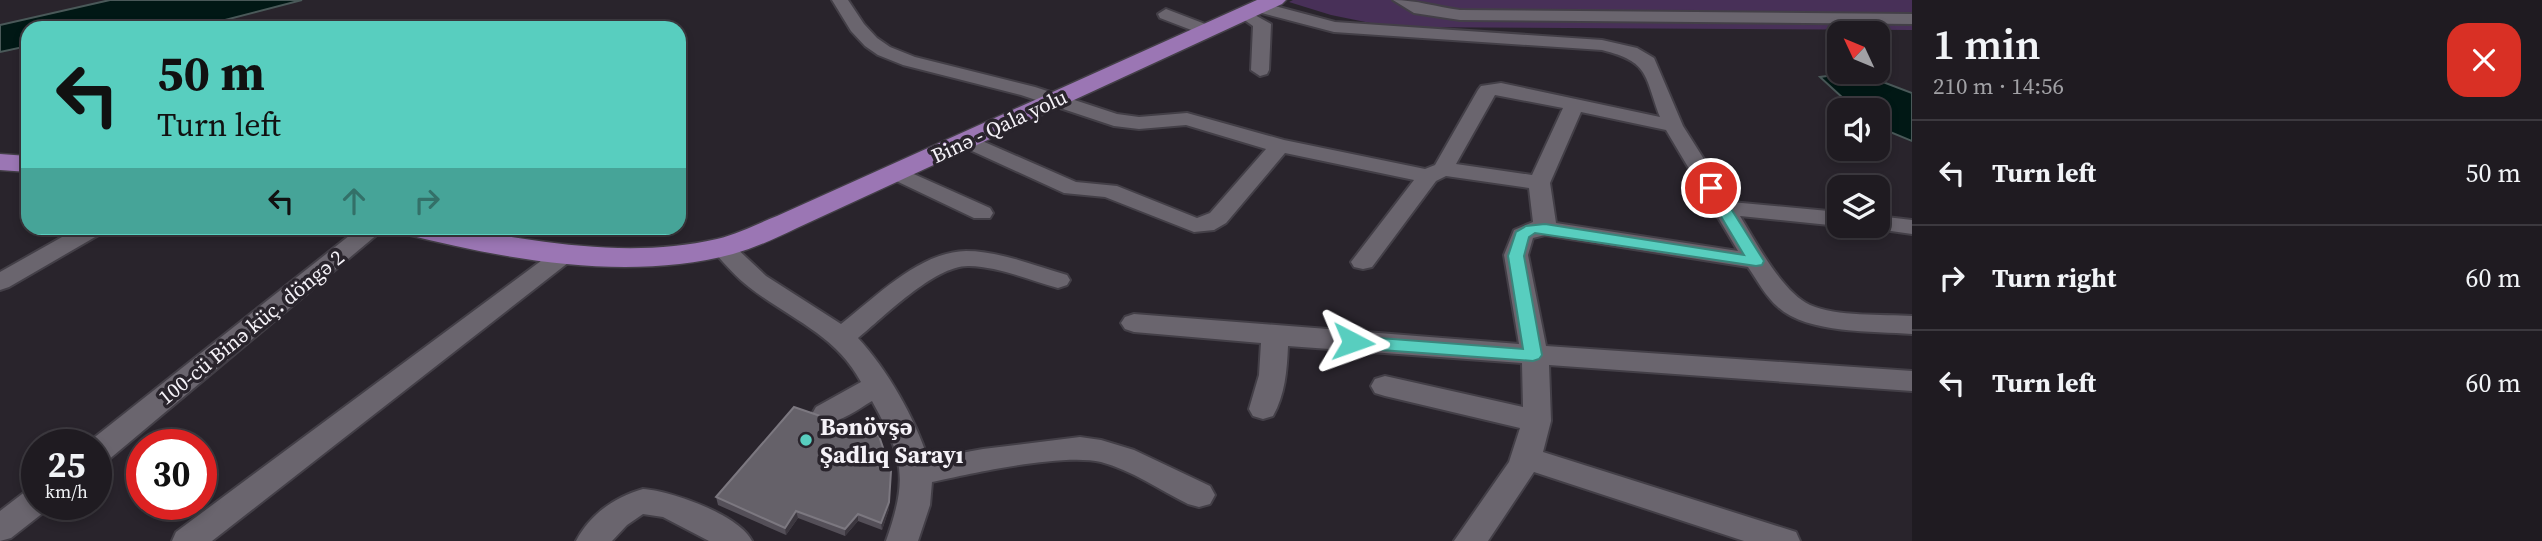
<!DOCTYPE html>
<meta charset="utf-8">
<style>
:root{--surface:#1f1b21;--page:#2c282e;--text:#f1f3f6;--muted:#a1a1a5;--line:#3c393f}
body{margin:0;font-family:"Source Serif 4",serif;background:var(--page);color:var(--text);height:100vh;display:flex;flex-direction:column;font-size:26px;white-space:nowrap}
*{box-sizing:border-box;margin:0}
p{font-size:23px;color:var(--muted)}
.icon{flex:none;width:38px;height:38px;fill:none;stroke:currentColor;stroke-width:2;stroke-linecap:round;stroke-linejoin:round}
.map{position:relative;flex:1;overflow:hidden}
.panel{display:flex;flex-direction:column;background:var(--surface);width:630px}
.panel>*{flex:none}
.banner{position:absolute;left:21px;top:21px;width:665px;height:214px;border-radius:21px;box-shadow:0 4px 10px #0003,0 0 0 2px var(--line);background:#58cebf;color:#111;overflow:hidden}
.needle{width:46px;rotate:314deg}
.tools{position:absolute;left:1827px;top:21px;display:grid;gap:14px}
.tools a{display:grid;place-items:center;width:63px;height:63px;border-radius:14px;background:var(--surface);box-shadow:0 4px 10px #0003,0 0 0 2px var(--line);font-size:35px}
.speed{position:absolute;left:21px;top:429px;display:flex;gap:14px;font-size:35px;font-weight:700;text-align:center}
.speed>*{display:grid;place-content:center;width:91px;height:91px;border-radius:50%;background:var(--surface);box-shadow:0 4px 10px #0003,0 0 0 2px var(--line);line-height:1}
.speed small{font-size:18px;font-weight:400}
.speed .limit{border:10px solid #d22;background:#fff;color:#111}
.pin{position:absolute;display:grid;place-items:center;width:60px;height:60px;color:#fff;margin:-30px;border:4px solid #fff;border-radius:50%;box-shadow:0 2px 7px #0007}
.me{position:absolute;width:77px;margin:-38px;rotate:94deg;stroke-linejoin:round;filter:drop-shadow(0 0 5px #0008)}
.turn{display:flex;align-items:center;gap:24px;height:147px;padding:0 21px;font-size:32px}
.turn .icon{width:91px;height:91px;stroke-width:2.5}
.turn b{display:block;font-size:49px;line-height:60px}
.lanes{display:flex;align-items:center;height:66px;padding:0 21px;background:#0003;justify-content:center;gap:35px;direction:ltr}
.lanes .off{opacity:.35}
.round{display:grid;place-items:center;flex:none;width:74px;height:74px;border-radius:21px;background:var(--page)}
.head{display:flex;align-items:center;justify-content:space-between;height:119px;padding:0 21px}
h1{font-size:42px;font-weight:600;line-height:52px}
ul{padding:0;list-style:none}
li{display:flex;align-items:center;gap:21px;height:105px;padding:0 21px;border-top:2px solid var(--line)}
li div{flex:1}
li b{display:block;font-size:26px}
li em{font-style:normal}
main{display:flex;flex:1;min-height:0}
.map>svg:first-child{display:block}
.green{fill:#483058}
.water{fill:#011815;stroke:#4a5959;stroke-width:2}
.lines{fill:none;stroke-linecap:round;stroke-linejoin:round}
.minor-casing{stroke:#433f47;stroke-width:4}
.major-casing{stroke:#433f47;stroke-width:3}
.minor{fill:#6a656e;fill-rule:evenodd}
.major{fill:#9b76b4;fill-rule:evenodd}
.wall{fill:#544f58}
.shaded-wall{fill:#3c373f}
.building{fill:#656169;stroke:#7c7880;stroke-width:2}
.route{fill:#58cebf;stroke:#39867c;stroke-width:2}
.poi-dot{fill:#58cebf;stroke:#29242c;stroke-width:2.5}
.labels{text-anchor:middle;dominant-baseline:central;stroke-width:7;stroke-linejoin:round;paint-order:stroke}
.street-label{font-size:21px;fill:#f5f2f8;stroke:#29242c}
.near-poi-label{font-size:24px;font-weight:bold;fill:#f5f2f8;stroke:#29242c;text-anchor:start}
</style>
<main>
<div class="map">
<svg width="1912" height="541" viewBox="0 0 1912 541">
<rect width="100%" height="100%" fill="#29242c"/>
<path class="green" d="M 1293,0 L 1912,0 L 1912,30 L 1390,27 L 1331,15 L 1289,2 Z"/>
<path class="water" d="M 110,0 L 302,0 L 194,28 L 28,28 L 28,46 L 0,52 L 0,25 Z
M 1841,74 L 1875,79 L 1912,93 L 1912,141 L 1878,127 L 1878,110 L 1856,110 L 1820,77 Z"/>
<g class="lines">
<defs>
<path id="minor" d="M 832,0 L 848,0 L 864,24 L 877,38 L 890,47 L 915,57 L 1035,87 L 1117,114 L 1139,117 L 1187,113 L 1284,140 L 1425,169 L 1435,165 L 1478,90 L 1481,86 L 1501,83 L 1660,117 C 1644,75 1650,62 1602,50 L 1334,32 L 1254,11 L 1252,7 L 1254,3 L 1260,2 L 1335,22 L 1602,40 L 1637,48 L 1654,58 L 1683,126 L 1731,202 L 1839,212 L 1839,226 L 1740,216 C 1756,242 1782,292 1810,305 C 1837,317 1882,314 1912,316 L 1912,334 C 1874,331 1807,334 1778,307 C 1766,297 1757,280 1748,267 L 1545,235 L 1533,238 L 1528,255 L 1546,346 L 1912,371 L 1912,391 L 1549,365 L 1551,421 L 1543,452 L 1796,532 L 1800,541 L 1744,541 L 1534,472 L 1488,541 L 1454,541 L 1509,462 L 1520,428 L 1385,396 L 1375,393 L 1371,386 L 1375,379 L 1385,376 L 1523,407 L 1522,363 L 1288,346 C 1287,370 1285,395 1273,416 L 1263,419 L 1253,416 L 1249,409 L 1259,375 L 1261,343 L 1134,332 L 1125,329 L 1121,323 L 1125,317 L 1134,314 L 1519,344 L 1504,255 L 1514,230 L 1533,222 L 1529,188 L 1446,176 L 1436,181 L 1372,267 L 1363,269 L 1354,267 L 1351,262 L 1414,180 L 1285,153 L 1226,223 L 1214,230 L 1194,232 L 1105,197 L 1064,193 L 959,145 L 956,141 L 959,137 L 973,137 L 1076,182 L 1117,186 L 1197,218 L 1210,213 L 1266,149 L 1186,125 L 1139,129 L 1114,126 L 1021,95 L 903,65 L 878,55 L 865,46 L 851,31 ZM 1495,95 L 1563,108 L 1532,175 L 1456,164 ZM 1581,112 L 1666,130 L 1738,251 L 1556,223 L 1550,183 Z
M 1393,0 C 1416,0 1437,7 1460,10 L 1912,14 L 1912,24 L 1460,20 L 1414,13 Z
M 1166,9 L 1213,27 L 1216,31 L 1207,36 L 1160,18 L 1158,14 Z
M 1244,9 L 1271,24 L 1269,70 L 1267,74 L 1260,76 L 1251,70 L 1253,26 L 1236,14 Z
M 898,167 L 990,208 L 993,213 L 990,218 L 974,218 L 890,178 L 887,173 L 890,168 Z
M 1878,216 L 1912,220 L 1912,234 L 1870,228 L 1868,226 L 1878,226 Z
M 78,228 L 106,228 L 102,233 L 9,287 L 0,290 L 0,272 Z
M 359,228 L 385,228 L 107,461 L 96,464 L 96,444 L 86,444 Z
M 722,240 L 730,242 L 766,276 L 841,324 C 876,297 919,252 966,251 C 1000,251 1035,266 1067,275 L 1070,280 L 1067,285 L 1058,288 C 1029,280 1000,267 969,266 C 935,265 884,317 858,338 C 887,369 915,418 928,459 L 983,449 L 1080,437 L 1101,440 L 1134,450 L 1210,486 L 1215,495 L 1210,504 L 1199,507 L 1188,504 C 1160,490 1131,470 1101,462 C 1063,453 973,473 932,482 L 930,505 L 918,541 L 886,541 C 908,478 904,459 872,401 C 855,411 836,427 816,421 L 812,414 L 816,407 L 861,382 C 835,334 790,319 749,287 C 736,277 725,264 714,252 L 710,247 L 714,242 Z
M 565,247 L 573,249 L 577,254 L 573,259 L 212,541 L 172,541 L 176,532 L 557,249 Z
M 37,488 L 37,504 L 51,504 L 48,509 L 11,538 L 0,541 L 0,511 L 26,491 Z
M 643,489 C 672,491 739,515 752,541 L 709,541 L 663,517 L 643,514 L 627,525 L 612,541 L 576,541 C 590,514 615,497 643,489 Z"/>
<path id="major" d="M 1257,0 L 1286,0 L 1282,4 L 797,228 C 776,238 755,248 733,254 C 627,282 509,260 404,234 L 400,228 C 445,224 488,234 532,240 C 593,249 656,253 717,239 C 738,234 757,224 777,216 Z
M 0,154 L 28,156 L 28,172 L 0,170 Z"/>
</defs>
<use href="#minor" class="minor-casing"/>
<use href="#major" class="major-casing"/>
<use href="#minor" class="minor"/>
<use href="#major" class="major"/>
</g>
<path class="wall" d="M 891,471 L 889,509 L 882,530 L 858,521 L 845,536 L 798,518 L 786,535 L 718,505 L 716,497 Z"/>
<path class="shaded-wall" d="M 891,471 L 889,509 L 882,530 L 881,523 Z
M 796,511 L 798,518 L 786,535 L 785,528 Z
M 858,514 L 858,521 L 845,536 L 845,529 Z"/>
<path class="building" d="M 794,407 L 879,436 L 891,471 L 889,502 L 881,523 L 858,514 L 845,529 L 796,511 L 785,528 L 716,497 Z"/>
<path class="route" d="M 1711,183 L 1718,188 L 1764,261 L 1762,265 L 1756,266 L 1535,233 L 1529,237 L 1524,256 L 1542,355 L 1539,359 L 1533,361 L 1353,348 L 1344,342 L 1353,336 L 1523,349 L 1508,256 L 1516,232 L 1526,226 L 1545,224 L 1744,255 L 1704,188 Z"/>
<circle class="poi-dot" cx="806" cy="440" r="7"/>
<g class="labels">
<g class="street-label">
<text transform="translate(999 126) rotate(-25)">Binə - Qala yolu</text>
<text transform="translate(251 327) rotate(-39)">100-cü Binə küç. döngə 2</text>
</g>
<g class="near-poi-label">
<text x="820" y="426">Bənövşə<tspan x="820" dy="28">Şadlıq Sarayı</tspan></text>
</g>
</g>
</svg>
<div class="tools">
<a><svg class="needle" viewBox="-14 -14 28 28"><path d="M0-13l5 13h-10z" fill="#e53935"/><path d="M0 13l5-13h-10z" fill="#a1a1a5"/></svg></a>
<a><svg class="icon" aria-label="sound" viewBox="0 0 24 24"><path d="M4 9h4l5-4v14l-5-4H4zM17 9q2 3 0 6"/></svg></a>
<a><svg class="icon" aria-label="layers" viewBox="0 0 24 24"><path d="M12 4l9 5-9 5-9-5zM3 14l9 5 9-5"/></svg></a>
</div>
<div class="speed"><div>25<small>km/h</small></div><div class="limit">30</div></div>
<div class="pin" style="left:1711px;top:188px;background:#d93025"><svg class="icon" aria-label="arrive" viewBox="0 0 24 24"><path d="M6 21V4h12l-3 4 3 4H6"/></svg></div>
<svg class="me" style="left:1353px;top:342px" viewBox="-20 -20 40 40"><path d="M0-17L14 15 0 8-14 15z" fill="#58cebf" stroke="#fff" stroke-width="4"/></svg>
<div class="banner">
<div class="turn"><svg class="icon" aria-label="left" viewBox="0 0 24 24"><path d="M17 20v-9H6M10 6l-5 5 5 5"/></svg><div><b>50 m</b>Turn left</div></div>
<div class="lanes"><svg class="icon" aria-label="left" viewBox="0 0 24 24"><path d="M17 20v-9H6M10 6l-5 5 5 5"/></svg><svg class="icon off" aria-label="ahead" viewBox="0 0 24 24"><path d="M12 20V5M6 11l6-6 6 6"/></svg><svg class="icon off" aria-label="right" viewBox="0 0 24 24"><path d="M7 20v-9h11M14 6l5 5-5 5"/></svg></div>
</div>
</div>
<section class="panel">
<div class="head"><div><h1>1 min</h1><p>210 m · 14:56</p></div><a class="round" style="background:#d93025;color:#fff"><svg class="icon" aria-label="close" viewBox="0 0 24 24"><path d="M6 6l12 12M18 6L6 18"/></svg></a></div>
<ul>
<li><svg class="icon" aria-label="left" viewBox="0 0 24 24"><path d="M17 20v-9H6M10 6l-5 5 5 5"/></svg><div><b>Turn left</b></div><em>50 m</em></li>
<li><svg class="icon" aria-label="right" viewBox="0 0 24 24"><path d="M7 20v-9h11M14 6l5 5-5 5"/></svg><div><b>Turn right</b></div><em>60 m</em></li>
<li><svg class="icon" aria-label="left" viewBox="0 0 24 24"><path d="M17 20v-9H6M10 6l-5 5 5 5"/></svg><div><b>Turn left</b></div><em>60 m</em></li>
</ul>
</section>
</main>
